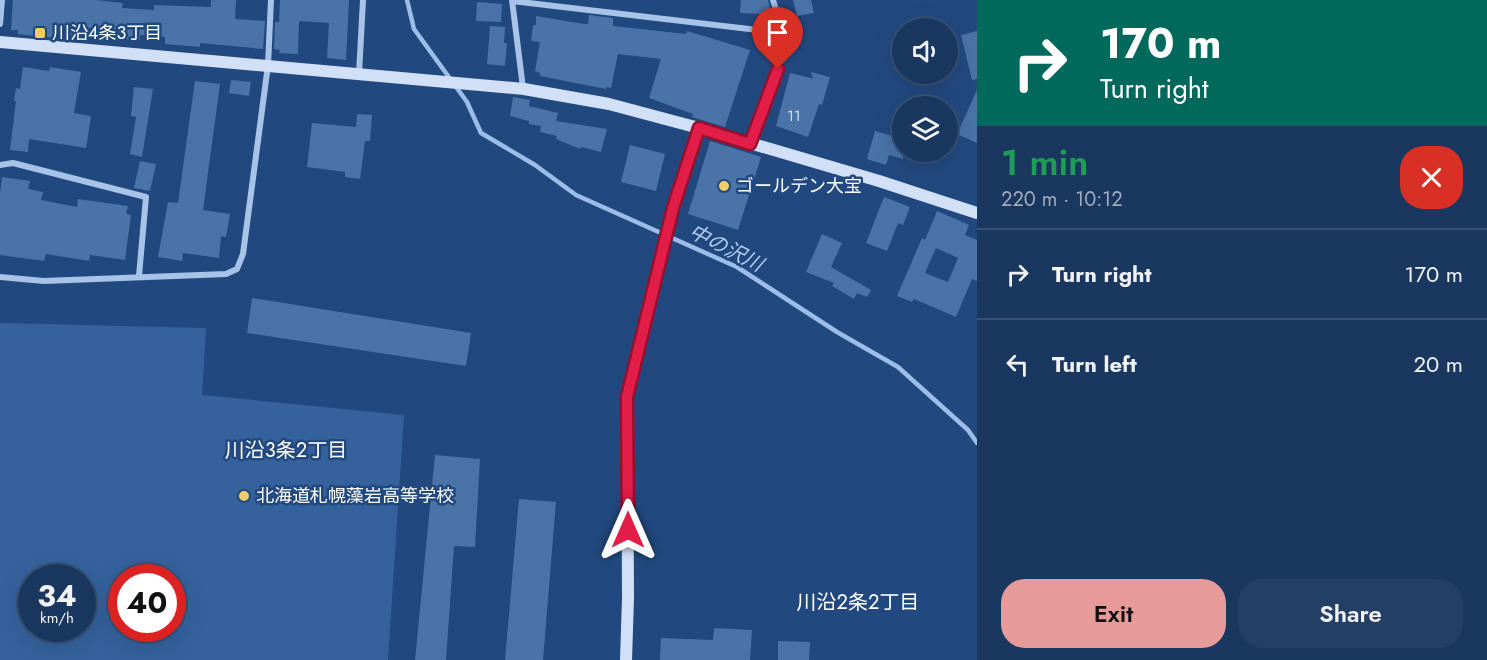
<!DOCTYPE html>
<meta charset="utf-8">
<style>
:root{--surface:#1a375f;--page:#233f65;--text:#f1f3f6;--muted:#9facbd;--line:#385174;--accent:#e69b98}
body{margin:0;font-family:Jost,"Noto Sans JP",sans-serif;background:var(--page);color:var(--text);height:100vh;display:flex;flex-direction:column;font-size:22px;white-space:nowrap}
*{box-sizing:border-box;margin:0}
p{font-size:20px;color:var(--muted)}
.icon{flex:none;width:33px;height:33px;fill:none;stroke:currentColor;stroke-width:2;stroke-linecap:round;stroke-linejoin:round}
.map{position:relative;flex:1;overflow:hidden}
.panel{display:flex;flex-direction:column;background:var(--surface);width:510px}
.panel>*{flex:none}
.banner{background:#00695c;color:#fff;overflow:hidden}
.fabs{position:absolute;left:892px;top:18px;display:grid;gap:12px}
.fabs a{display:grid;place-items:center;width:66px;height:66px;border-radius:50%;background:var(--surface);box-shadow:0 6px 24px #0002,0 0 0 2px var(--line);font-size:30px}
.speed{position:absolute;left:18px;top:564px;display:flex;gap:12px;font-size:30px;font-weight:700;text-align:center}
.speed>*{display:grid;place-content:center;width:78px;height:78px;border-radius:50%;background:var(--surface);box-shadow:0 6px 24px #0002,0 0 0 2px var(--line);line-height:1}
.speed small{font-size:15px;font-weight:400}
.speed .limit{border:9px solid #d22;background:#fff;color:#111}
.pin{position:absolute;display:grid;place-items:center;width:51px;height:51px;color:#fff;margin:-62px -26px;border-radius:50% 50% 50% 0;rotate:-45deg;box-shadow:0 0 6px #0007}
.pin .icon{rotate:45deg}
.me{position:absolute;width:66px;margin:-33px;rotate:0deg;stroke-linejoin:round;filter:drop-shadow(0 0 4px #0008)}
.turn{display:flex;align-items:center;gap:21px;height:126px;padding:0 24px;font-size:27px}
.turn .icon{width:78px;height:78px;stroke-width:2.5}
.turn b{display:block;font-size:42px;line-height:51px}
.round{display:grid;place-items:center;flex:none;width:63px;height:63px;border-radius:24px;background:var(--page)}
.headline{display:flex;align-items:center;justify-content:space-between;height:102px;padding:0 24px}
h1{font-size:36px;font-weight:600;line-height:45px;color:#1e9e55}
.action{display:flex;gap:12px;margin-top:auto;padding:12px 24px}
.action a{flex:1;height:69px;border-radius:24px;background:var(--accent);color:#111;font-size:24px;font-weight:600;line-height:69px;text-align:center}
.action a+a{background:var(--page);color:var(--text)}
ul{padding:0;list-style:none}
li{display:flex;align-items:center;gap:18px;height:90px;padding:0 24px;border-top:2px solid var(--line)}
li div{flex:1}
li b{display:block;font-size:22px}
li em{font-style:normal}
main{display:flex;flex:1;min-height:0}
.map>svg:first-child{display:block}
.green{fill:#35629d;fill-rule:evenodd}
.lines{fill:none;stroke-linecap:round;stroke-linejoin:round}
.stream{stroke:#9bbde8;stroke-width:4.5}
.building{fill:#4a73a8;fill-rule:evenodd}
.street{stroke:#a7c3e7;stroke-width:6}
.secondary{stroke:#d1e0f6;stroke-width:12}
.route-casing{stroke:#92132f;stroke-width:15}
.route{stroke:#e11d48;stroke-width:10}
.poi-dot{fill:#f3cd69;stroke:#22497f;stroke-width:2}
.labels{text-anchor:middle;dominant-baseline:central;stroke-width:5;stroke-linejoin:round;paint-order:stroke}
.number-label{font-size:15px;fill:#d2dce9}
.poi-label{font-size:18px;fill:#fff;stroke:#22497f;text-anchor:start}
.water-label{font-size:20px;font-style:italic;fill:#b2cdef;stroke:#22497f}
.neighbourhood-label{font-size:20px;fill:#fff;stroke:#22497f}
</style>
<main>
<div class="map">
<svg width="977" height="660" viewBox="0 0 977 660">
<rect width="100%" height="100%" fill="#22497f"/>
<path class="green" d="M 0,323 L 206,328 L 202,395 L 404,415 L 388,660 L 0,660 ZM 32,578 L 82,578 L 82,628 L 32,628 ZM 122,578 L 172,578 L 172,628 L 122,628 Z"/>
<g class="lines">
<path class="stream" d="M 407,0 L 414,29 L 467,102 L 481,133 L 535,165 L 576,195 L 737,267 L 837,332 L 898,367 L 968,430 L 977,443"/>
</g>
<path class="building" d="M 13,0 L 96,0 L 123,3 L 122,8 L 154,10 L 154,5 L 211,7 L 211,0 L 236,0 L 235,19 L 265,21 L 263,49 L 200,43 L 200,47 L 165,44 L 165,37 L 140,35 L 140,40 L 119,39 L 119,41 L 101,40 L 102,29 L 75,27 L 74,40 L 18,34 L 18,30 L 11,30 Z
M 280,0 L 349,0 L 346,60 L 327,58 L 329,23 L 299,21 L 298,54 L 279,53 L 280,50 L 274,49 L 275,22 L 279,22 Z
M 741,0 L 768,0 L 770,8 L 762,14 L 740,13 Z
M 793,0 L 811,0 L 814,13 L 797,16 Z
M 477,2 L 502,4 L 501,22 L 476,21 Z
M 589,15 L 613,18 L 613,26 L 686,34 L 687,31 L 750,50 L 725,127 L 692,117 L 693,114 L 649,98 L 661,59 L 618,54 L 611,88 L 606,87 L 606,89 L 540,76 L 540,73 L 535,71 L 540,42 L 531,41 L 533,25 L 536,25 L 536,16 L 584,24 L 588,24 Z
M 490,26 L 505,27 L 504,43 L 507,43 L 505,66 L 487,64 Z
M 977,31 L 977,79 L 972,80 L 961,35 Z
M 23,67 L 49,71 L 50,67 L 81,72 L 74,113 L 91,116 L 86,148 L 29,139 L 28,152 L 10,150 L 16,101 L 14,101 L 16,88 L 20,89 Z
M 811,72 L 830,77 L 822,105 L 819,104 L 808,137 L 776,126 L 790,73 L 811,78 L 813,78 Z
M 231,80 L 251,82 L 249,96 L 229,93 Z
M 195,81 L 220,84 L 203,210 L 230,214 L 226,237 L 221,236 L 219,258 L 183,253 L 182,261 L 158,257 L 168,202 L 178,203 Z
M 134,87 L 153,89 L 142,157 L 130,154 L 136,117 L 131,116 Z
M 977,90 L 977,143 L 957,134 Z
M 513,97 L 530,100 L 529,106 L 558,113 L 556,121 L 607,129 L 601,152 L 581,147 L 580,149 L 556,139 L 557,136 L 540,132 L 541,126 L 529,124 L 529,121 L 510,116 Z
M 357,114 L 372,115 L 370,141 L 365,141 L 360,179 L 345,177 L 345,172 L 307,167 L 312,123 L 356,127 Z
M 875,131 L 903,139 L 903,159 L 889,155 L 886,165 L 867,159 Z
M 710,141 L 761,157 L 738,230 L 688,214 Z
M 630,145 L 665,154 L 656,191 L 621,182 Z
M 140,161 L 156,164 L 150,191 L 134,188 Z
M 2,177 L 30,181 L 28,189 L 43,192 L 41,200 L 77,207 L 78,199 L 128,206 L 126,214 L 131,215 L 125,260 L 90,255 L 89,261 L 46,254 L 44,261 L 0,255 L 0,194 Z
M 884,197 L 910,207 L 903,225 L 898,223 L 887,251 L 866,243 Z
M 937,211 L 969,225 L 965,235 L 977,240 L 977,281 L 972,279 L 956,317 L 914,299 L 912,302 L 897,296 L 922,238 L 925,240 ZM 936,248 L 958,258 L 948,282 L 925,273 Z
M 822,234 L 842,243 L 831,267 L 871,290 L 867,297 L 857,293 L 854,299 L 832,286 L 834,283 L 806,272 Z
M 252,298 L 471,333 L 466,366 L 247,333 Z
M 435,455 L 480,459 L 475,547 L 454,546 L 446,660 L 415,660 Z
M 519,499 L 556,502 L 543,660 L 505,660 Z
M 714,628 L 752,630 L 750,660 L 660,660 L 661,638 L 713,640 Z
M 778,641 L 810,642 L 809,660 L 778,660 Z"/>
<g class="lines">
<path class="street" d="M 512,0 L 523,88
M 512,1 L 783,33
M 0,24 L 2,0
M 359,74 L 363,0
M 751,143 L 784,51 L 783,33 L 773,0
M 0,165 L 13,163 L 146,197 L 139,276
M 0,277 L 44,281 L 226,274 L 237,269 L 243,254 L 268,65 L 271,0"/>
<path class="secondary" d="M 0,42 L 524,89 L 609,104 L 699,128 L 879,181 L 977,213
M 626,660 L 628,598 L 627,397 L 673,208 L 699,128"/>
</g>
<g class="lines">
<defs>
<path id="route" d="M 628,530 L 627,397 L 673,208 L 699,128 L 750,144 L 778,69"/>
</defs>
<use href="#route" class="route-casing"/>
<use href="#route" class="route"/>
</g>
<g class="poi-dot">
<rect x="34" y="27" width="12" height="12" rx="3"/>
<circle cx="724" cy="186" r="6"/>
<circle cx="244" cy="496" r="6"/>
</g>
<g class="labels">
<g class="number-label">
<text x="794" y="116">11</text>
</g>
<g class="poi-label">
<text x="52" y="33">川沿4条3丁目</text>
<text x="736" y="186">ゴールデン大宝</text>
<text x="256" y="496">北海道札幌藻岩高等学校</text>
</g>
<g class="water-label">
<text transform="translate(726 248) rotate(27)">中の沢川</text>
</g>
<g class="neighbourhood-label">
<text x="286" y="450">川沿3条2丁目</text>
<text x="858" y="602">川沿2条2丁目</text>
</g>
</g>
</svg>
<div class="fabs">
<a><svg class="icon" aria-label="sound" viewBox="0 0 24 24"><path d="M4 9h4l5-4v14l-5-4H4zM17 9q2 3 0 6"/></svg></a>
<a><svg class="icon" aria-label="layers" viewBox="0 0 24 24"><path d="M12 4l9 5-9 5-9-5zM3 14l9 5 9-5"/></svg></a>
</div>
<div class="speed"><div>34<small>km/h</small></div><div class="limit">40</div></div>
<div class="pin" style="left:778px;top:69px;background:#d93025"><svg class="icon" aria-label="arrive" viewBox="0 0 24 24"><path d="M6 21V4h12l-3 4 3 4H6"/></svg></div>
<svg class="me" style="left:628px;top:530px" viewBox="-20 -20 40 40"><path d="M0-17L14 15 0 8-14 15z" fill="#e11d48" stroke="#fff" stroke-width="4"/></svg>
</div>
<section class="panel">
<div class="banner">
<div class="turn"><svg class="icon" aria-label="right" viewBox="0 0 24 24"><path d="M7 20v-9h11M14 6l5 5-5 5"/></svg><div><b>170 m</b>Turn right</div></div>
</div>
<div class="headline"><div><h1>1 min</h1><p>220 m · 10:12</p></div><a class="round" style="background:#d93025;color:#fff"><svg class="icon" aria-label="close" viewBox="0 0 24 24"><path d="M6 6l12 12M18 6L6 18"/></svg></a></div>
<ul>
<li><svg class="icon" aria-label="right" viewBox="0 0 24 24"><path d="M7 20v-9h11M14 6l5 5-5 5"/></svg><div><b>Turn right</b></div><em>170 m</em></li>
<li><svg class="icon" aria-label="left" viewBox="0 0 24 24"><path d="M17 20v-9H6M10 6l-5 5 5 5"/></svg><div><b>Turn left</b></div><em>20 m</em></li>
</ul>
<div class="action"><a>Exit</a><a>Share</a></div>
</section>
</main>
